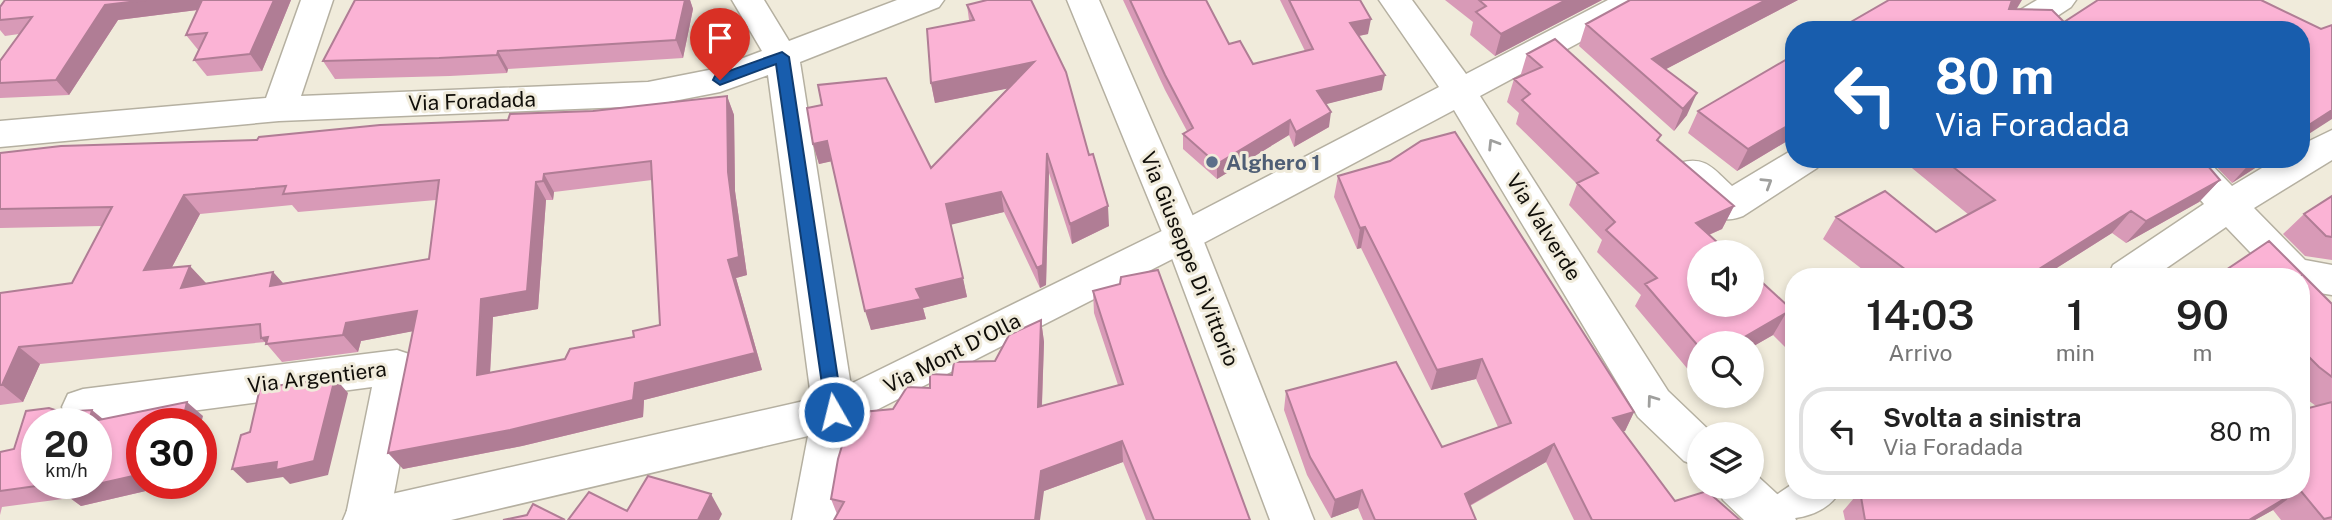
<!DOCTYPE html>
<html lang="it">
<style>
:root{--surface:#fff;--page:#f6f6f6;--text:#222;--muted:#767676;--line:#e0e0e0}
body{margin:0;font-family:"Public Sans",sans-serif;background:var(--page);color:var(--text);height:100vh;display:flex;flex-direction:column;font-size:26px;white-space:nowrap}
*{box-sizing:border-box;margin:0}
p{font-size:23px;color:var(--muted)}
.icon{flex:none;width:38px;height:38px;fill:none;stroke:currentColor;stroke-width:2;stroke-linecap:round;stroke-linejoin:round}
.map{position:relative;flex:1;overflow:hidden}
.panel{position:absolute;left:1785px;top:268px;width:525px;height:231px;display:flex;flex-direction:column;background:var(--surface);border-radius:28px;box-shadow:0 4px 10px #0003}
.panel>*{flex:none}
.banner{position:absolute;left:1785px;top:21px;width:525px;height:147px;border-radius:28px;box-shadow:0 4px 10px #0003;background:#185dad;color:#fff;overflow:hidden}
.fabs{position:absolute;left:1687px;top:240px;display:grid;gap:14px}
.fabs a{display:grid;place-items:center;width:77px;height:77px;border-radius:50%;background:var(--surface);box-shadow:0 4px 10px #0003;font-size:35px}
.speed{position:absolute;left:21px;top:408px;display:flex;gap:14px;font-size:35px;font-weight:700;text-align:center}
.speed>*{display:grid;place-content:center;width:91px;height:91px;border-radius:50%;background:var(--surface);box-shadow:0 4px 10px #0003;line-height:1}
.speed small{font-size:18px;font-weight:400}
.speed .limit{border:10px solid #d22;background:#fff;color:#111}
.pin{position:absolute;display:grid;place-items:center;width:60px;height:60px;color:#fff;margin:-72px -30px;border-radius:50% 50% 50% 0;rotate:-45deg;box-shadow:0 0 7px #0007}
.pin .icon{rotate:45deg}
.me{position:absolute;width:77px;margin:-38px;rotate:352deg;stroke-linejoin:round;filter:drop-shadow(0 0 5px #0008)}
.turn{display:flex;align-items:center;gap:24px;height:147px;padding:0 35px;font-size:32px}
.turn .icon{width:91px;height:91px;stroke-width:2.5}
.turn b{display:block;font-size:49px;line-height:60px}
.eta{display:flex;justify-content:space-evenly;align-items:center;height:119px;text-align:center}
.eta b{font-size:42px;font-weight:600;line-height:49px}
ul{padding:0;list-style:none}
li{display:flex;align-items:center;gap:21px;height:88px;margin:0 14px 10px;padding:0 21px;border:4px solid var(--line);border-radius:28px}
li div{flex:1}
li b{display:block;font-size:26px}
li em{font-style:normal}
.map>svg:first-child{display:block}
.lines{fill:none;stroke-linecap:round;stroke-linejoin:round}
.street-casing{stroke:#b5b0a1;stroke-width:3}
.secondary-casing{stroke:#b5b0a1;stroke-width:3}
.street{fill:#fff;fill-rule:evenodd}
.secondary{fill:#fff;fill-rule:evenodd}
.wall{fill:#d89ab7;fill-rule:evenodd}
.shaded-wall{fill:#b07d95}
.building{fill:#fbb3d5;stroke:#b07d95;stroke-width:2;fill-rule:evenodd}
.oneway{stroke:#9f9f9d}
.route{fill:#185dad;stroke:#103c70;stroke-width:2}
.service-dot{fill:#5c6f8a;stroke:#f0ebdb;stroke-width:2.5}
.labels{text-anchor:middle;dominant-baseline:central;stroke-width:6;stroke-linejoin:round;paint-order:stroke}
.street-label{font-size:21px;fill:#100e09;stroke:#f0ebdb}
.service-label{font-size:21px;font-weight:bold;fill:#4e5e75;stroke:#f0ebdb;text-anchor:start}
</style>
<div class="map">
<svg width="2332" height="520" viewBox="0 0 2332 520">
<rect width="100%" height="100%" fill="#f0ebdb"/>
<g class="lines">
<defs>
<path id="street" d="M 301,0 L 333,0 L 301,96 L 648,82 L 714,69 L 762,51 L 732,0 L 764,0 L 789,41 L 897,0 L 944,0 L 939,7 L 800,62 L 855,412 L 849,425 L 834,430 L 819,425 L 813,412 L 768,75 L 720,92 L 648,106 L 279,121 L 0,147 L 0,121 L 266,98 Z
M 1067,0 L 1099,0 L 1202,237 L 1314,520 L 1270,520 L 1164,237 Z
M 2037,0 L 2076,0 L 2071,7 L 2036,30 L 1996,30 L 2000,22 Z
M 2332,130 L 2332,160 L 2254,208 L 2305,260 L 2332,265 L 2332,295 L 2301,290 L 2301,276 L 2273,276 L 2226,227 L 2155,276 L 2108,276 L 2113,265 L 2204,204 L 2166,159 L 2206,159 L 2232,186 L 2277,159 L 2301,159 L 2301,145 Z
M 1794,149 L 1794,159 L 1822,159 L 1817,168 L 1743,216 C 1737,218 1732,220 1726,219 C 1711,216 1683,186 1675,172 L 1680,163 C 1706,155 1715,171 1732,186 Z
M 397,350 L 412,355 L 418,367 L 389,520 L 345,520 L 372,387 L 93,424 L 79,424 L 68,420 L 62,407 L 68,394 L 83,389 Z
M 1794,483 L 1794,490 L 1841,490 C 1823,520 1790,520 1754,520 L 1760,506 Z"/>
<path id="secondary" d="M 1379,0 L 1412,0 L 1466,74 L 1608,0 L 1650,0 L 1645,7 L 1480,96 L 1668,391 L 1713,434 L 1699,434 L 1699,467 L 1684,461 L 1638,417 L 1454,110 L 1196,247 L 853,422 L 836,520 L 792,520 L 808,436 L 451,520 L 343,520 L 349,506 L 365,500 L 826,396 L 1170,227 L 1439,87 Z
M 1752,471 L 1790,506 L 1796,520 L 1744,520 L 1723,500 L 1717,486 L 1752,486 Z"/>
</defs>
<use href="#street" class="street-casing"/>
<use href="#secondary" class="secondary-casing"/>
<use href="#street" class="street"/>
<use href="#secondary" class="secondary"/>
</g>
<path class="wall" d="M 291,0 L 262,71 L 207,76 L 194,60 L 199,51 L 186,35 L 197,10 L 118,20 L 69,95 L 0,98 L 0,61 L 19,34 L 5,36 L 0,30 L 0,7 Z
M 355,0 L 690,0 L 693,9 L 683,58 L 508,69 L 507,73 L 450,76 L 335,79 L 323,61 Z
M 1123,0 L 1206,0 L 1229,44 L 1253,64 L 1305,51 L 1280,0 L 1360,0 L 1368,34 L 1359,36 L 1382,90 L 1325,104 L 1329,127 L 1294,147 L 1289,135 L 1217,179 L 1183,149 L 1183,134 L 1187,131 L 1165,90 Z
M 1445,0 L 1602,0 L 1495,56 L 1470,35 L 1473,22 Z
M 1630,0 L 1798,0 L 1666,69 L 1687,115 L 1674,131 L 1579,46 L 1586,24 Z
M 967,5 L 1109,226 L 1072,244 L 1049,173 L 1046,285 L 1040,288 L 1004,212 L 950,224 L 967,297 L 923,308 L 926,319 L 871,330 L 831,161 L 819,164 L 813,144 L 931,168 L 1008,88 L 935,103 L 931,83 L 969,20 Z
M 1527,54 L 1661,135 L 1658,141 L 1734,206 L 1722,229 L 1709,235 L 1790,308 L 1794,306 L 1794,356 L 1773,335 L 1752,347 L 1752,343 L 1699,343 L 1699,377 L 1696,379 L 1635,306 L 1641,295 L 1597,252 L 1602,240 L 1569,205 L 1577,184 L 1516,124 L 1519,113 L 1507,102 L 1514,79 L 1520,77 Z
M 1794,55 L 1794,137 L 1737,171 L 1688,133 L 1698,111 Z
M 727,96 L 734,115 L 735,191 L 747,275 L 736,278 L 762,370 L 644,400 L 643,417 L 522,446 L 403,469 L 413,331 L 361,341 L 358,352 L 282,362 L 265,342 L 40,364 L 23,402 L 0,405 L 0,293 L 72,283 L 102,226 L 0,228 L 0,153 L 257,140 L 508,120 ZM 652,180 L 660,325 L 634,337 L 565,359 L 490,373 L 493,317 L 538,309 L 546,200 L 553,200 L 554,192 ZM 436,200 L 429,259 L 283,283 L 273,272 L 206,283 L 172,267 L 200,214 L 292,205 L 298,212 Z
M 1901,159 L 2202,159 L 2220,180 L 2199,202 L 2126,243 L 2112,233 L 2044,276 L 1871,276 L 1823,239 L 1836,217 L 1936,232 L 1969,215 Z
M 2209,159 L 2269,159 L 2232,183 Z
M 1338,176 L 1634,412 L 1625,431 L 1623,431 L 1675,501 L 1740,520 L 1574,520 L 1546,462 L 1470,506 L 1476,520 L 1363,520 L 1358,508 L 1331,518 L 1307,475 L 1284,410 L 1286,391 L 1442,447 L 1498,427 L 1476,379 L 1431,390 L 1361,248 L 1357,249 L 1334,197 Z
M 2332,196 L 2332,260 L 2305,256 L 2283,234 L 2304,214 Z
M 2301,276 L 2332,304 L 2332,520 L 2281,520 L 2273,510 L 2255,520 L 1845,520 L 1843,511 L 1860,491 L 2301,490 L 2316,406 L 2301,395 Z
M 1093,291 L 1250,520 L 1146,520 L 1123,462 L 1044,491 L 837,514 L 831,499 L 893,409 L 952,375 L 995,361 L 1041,320 L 1044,342 L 1042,406 L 1118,385 L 1094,313 Z
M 61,412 L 103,419 L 203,416 L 142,424 L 176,484 L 81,506 L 70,498 L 2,507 L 0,515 L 0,452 L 14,449 ZM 96,424 L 96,483 L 37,483 Z"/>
<path class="shaded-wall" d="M 146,0 L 237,0 L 237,5 L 118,20 L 69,95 L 56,80 L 105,5 Z
M 274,0 L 291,0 L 262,71 L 250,54 Z
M 685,0 L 690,0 L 693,9 L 683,58 L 676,40 Z
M 1566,0 L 1602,0 L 1495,56 L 1501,34 Z
M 1766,0 L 1798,0 L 1649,78 L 1652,59 Z
M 2011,0 L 2022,0 L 2016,10 L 1999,20 Z
M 1371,19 L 1368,34 L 1348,38 L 1350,23 Z
M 498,51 L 508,69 L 507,73 L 497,55 Z
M 1034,62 L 1036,83 L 935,103 L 931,83 Z
M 1385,75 L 1382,90 L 1315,107 L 1317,91 Z
M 1697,93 L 1687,115 L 1674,131 L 1683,109 Z
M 727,96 L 734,115 L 735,191 L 747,275 L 736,278 L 762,370 L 644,400 L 643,417 L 522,446 L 403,469 L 388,453 L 635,383 L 728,260 Z
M 2332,110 L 2332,119 L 2301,139 L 2301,130 Z
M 1331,112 L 1329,127 L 1294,147 L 1296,132 Z
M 1290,120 L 1289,135 L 1217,179 L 1217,164 Z
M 1794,122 L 1794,137 L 1737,171 L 1748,149 Z
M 827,141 L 833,161 L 819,164 L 813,144 Z
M 1047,153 L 1049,173 L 1046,285 L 1040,288 L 1037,268 Z
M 2255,159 L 2269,159 L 2232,183 L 2253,160 Z
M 544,174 L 554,192 L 553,200 L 543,181 Z
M 2220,180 L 2199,202 L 2126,243 L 2146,221 Z
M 536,182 L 546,200 L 538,309 L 493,317 L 489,392 L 477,375 L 481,299 Z
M 1001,192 L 1004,212 L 950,225 L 946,204 Z
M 184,195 L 200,214 L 161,288 L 144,270 Z
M 1108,206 L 1109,226 L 1072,244 L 1070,224 Z
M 1734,206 L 1722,229 L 1685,245 L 1696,223 Z
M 2131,211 L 2112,233 L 2044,276 L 2028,276 Z
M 1365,227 L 1361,248 L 1357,249 L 1360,228 Z
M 190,266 L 206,283 L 181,288 Z
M 273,272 L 289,290 L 270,286 Z
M 963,278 L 967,297 L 923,308 L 926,319 L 871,330 L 865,311 L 916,289 Z
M 417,311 L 430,328 L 361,341 L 358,352 L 343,335 L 346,323 Z
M 1786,313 L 1773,335 L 1752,347 L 1752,343 L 1734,343 Z
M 1041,320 L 1044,342 L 1041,428 L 1038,407 Z
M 268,337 L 267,344 L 261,338 Z
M 19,347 L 40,364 L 23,402 L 2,385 Z
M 1482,359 L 1476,379 L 1431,390 L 1437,370 Z
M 335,378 L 348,393 L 328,475 L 290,484 L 283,477 L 247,483 L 232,469 Z
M 187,402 L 203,416 L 201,424 L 182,424 Z
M 92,410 L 109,424 L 89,422 Z
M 1634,412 L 1625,431 L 1604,437 L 1613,418 Z
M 1122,441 L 1123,462 L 1044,491 L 1040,520 L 1035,520 L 1041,471 Z
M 1554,444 L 1546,462 L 1458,512 L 1465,494 Z
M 142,474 L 142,483 L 177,483 L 176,484 L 81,506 L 62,492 Z
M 1362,490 L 1358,508 L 1331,518 L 1335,500 Z
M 2300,490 L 2273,510 L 2255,520 L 2249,520 Z
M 711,494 L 722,514 L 719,520 L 698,520 Z"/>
<path class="building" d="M 5,0 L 146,0 L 105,5 L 56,80 L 0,83 L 0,61 L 32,17 L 0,20 L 0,7 Z
M 202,0 L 274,0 L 250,54 L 194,60 L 207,33 L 186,35 Z
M 355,0 L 685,0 L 676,40 L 498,51 L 497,55 L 439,58 L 323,61 Z
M 987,0 L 1031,0 L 1066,72 L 1089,155 L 1093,154 L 1108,206 L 1070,224 L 1047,153 L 1043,265 L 1037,268 L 1001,192 L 946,204 L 963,278 L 916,289 L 921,299 L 865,311 L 827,141 L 813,144 L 807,108 L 822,105 L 818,85 L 886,78 L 931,168 L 1034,62 L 931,83 L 927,29 L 974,20 L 967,5 Z
M 1130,0 L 1206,0 L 1229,44 L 1240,41 L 1253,64 L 1313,49 L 1289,0 L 1360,0 L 1371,19 L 1350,23 L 1385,75 L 1317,91 L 1331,112 L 1296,132 L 1290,120 L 1217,164 L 1183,134 L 1193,128 L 1165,75 Z
M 1479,0 L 1566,0 L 1501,34 L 1476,12 L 1486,6 Z
M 1630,0 L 1766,0 L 1652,59 L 1697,93 L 1683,109 L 1586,24 Z
M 1889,0 L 2012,0 L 2009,9 L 2052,10 L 2064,22 L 2098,0 L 2261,0 L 2321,29 L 2332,25 L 2332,110 L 2301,130 L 2301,30 L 1837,30 Z
M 1555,39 L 1661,135 L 1657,140 L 1734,206 L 1696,223 L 1728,252 L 1699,252 L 1699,304 L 1752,304 L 1752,273 L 1790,308 L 1794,306 L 1794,320 L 1786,313 L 1734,343 L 1699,343 L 1699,347 L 1645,284 L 1657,278 L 1606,230 L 1615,222 L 1577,183 L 1598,173 L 1522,100 L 1530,94 L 1514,79 L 1542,67 L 1527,54 Z
M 1794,55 L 1794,122 L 1748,149 L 1698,111 Z
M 727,96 L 728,172 L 739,257 L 728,260 L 755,353 L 635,383 L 633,400 L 510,430 L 388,453 L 417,311 L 346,323 L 343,335 L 266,344 L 268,337 L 261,338 L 260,324 L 19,347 L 2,385 L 0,385 L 0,293 L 72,283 L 112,207 L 0,209 L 0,153 L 61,146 L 257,140 L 259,137 L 380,125 L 508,120 L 510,114 L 593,111 ZM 651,161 L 660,325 L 633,331 L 634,337 L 570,349 L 565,359 L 477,375 L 481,299 L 527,291 L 536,182 L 543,181 L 544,174 ZM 439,180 L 429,259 L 270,286 L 273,272 L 181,288 L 190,266 L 144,270 L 184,195 L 286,186 L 283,194 Z
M 1455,132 L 1634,412 L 1613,418 L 1675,501 L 1707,491 L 1740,520 L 1592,520 L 1554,444 L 1465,494 L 1476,520 L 1375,520 L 1362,490 L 1335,500 L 1310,457 L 1286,391 L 1396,362 L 1442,447 L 1511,423 L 1482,359 L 1437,370 L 1365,227 L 1360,228 L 1338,176 L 1390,161 L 1421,141 Z
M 1943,159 L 2202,159 L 2220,180 L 2146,221 L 2131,211 L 2028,276 L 1914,276 L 1836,217 L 1885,191 L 1936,232 L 1995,200 Z
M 2332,196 L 2332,237 L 2326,236 L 2304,214 Z
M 2269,241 L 2332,304 L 2332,377 L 2319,367 L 2301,349 L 2301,276 L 2217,276 Z
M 1158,270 L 1250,520 L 1154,520 L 1122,441 L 1041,471 L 1035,520 L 834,520 L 844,502 L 831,499 L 838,459 L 852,413 L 893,409 L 907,387 L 930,388 L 930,374 L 952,375 L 954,362 L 995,361 L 1009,335 L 1041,320 L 1038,407 L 1123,384 L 1093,291 L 1120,284 L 1121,277 Z
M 335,378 L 314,461 L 276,470 L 277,462 L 232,469 L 241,435 L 250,432 L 260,388 Z
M 187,402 L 182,424 L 142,424 L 142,474 L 62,492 L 65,483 L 96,483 L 96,424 L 37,424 L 37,483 L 58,483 L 0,491 L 0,452 L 14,449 L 26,411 L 49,408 L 61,412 L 92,410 L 89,422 Z
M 2332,402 L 2332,517 L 2324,519 L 2300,490 L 2301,490 L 2301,410 Z
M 648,476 L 711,494 L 698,520 L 568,520 L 589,492 L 627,511 Z
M 1861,490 L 2299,490 L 2249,520 L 1865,520 L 1860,491 Z
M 533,504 L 565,520 L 503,520 L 527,515 Z"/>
<defs><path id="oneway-chevron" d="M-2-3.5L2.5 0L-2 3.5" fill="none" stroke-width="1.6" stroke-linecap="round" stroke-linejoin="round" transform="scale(1.75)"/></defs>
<g class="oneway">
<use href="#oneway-chevron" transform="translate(1493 144) rotate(-122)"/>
<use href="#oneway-chevron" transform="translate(1767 183) rotate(-32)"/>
<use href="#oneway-chevron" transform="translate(1652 400) rotate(-126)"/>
</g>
<path class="route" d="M 782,52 L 789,57 L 843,412 L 841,418 L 834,420 L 828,418 L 826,412 L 776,64 L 720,85 L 713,80 L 715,76 Z"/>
<circle class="service-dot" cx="1212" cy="162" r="7"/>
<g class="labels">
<g class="street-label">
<text transform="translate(472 101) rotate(-2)">Via Foradada</text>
<text transform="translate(1544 227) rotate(58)">Via Valverde</text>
<text transform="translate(1190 259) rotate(68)">Via Giuseppe Di Vittorio</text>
<text transform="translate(952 353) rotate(-27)">Via Mont D'Olla</text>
<text transform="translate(317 377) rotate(-7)">Via Argentiera</text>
</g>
<g class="service-label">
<text x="1226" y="162">Alghero 1</text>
</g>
</g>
</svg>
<div class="fabs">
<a><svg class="icon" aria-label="sound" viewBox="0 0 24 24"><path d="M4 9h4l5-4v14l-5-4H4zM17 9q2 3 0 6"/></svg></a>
<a><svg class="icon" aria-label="search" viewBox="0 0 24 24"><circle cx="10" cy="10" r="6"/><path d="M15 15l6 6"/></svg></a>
<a><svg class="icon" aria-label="layers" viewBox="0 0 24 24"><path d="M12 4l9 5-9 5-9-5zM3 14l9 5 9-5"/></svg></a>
</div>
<div class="speed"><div>20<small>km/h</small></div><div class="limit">30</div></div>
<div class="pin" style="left:720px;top:80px;background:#d93025"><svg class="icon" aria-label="arrive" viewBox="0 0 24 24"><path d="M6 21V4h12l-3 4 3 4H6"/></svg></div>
<svg class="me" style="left:834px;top:412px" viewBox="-20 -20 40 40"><circle r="17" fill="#185dad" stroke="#fff" stroke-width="3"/><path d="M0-11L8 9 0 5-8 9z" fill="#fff"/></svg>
<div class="banner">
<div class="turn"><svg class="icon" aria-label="left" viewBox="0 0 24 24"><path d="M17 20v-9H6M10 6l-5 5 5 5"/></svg><div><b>80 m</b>Via Foradada</div></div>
</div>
<section class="panel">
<div class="eta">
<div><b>14:03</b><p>Arrivo</p></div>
<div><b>1</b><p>min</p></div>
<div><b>90</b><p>m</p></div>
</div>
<ul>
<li><svg class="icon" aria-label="left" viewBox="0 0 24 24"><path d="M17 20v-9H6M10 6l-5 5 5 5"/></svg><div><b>Svolta a sinistra</b><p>Via Foradada</p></div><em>80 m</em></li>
</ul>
</section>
</div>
